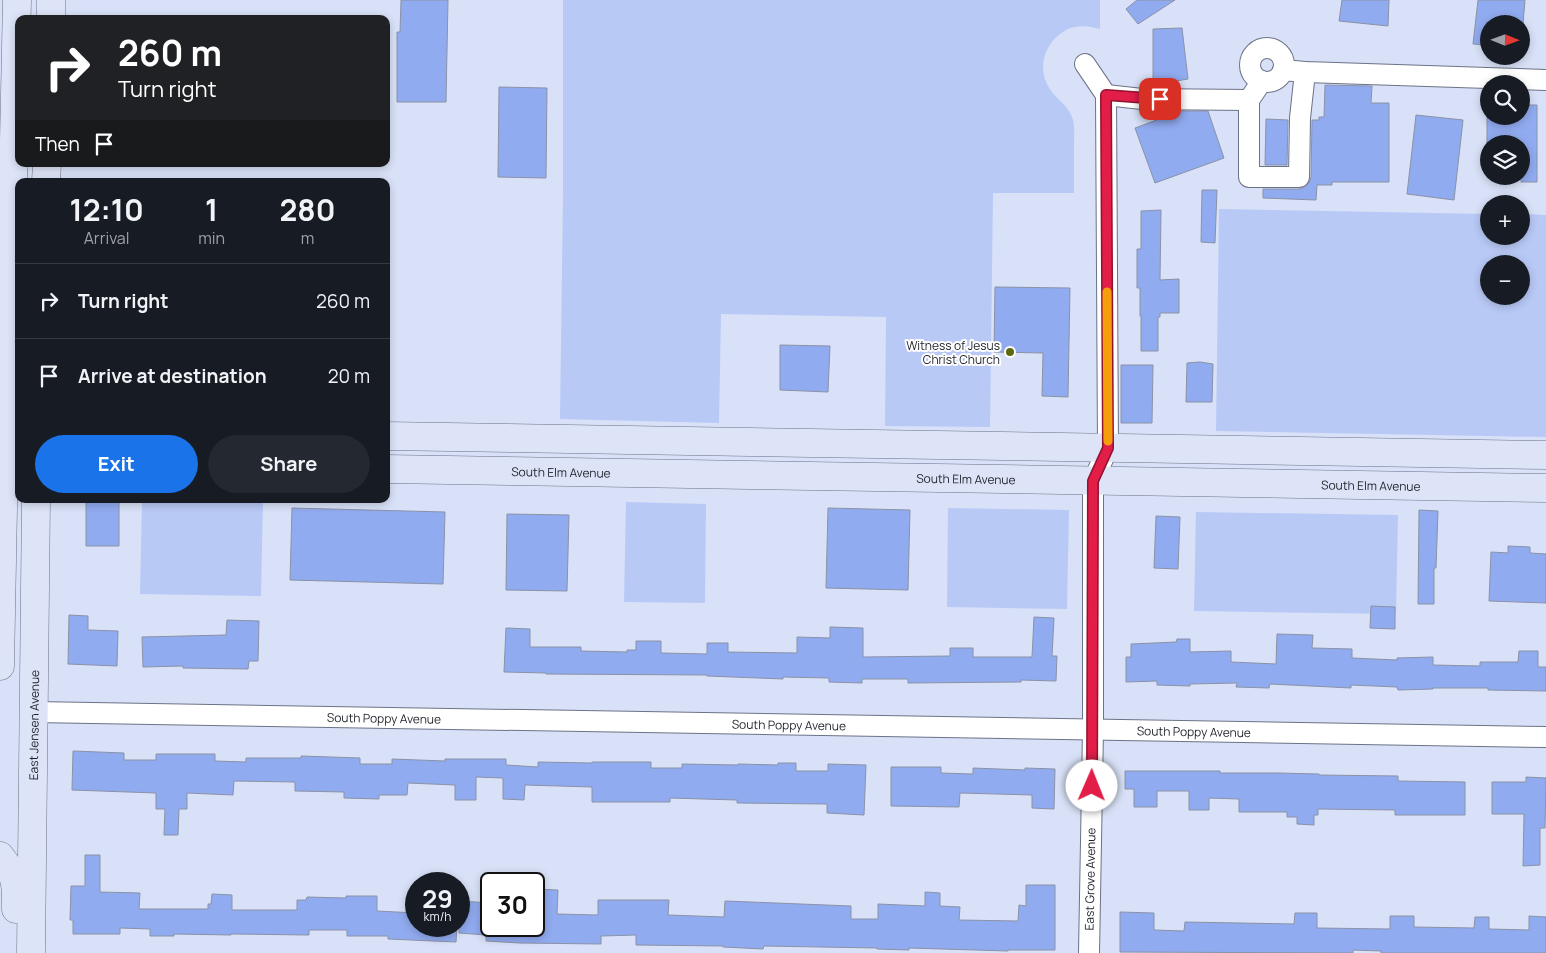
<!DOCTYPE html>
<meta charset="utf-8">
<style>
:root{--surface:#171b24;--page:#242831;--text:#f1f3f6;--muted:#9ea1a6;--line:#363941;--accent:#1a73e8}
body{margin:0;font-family:Manrope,sans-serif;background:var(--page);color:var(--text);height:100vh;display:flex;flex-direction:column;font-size:19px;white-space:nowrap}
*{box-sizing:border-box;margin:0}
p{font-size:16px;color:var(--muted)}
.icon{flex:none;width:28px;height:28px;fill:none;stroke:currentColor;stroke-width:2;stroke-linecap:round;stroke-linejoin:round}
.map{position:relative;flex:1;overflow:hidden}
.sheet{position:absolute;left:15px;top:178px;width:375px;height:325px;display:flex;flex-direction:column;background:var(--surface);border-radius:10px;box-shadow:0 2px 8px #0003}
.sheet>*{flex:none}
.hud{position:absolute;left:15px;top:15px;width:375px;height:152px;border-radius:10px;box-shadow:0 2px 8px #0003;background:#202124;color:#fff;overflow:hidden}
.needle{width:32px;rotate:91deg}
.buttons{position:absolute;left:1480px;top:15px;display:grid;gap:10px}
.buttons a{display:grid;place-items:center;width:50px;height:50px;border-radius:50%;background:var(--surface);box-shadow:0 2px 8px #0003;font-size:25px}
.speed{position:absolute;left:405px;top:872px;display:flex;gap:10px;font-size:25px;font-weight:700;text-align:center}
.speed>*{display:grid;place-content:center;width:65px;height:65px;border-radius:50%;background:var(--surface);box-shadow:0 2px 8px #0003;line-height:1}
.speed small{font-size:12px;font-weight:400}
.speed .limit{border:2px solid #111;border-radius:8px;background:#fff;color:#111}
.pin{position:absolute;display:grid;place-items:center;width:42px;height:42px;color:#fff;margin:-21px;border-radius:10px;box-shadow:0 2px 8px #0006}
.me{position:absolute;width:55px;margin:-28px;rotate:1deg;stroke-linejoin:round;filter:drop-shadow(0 0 4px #0008)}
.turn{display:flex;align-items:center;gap:18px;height:105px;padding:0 20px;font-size:22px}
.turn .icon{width:65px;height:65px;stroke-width:2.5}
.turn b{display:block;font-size:35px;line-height:42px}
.then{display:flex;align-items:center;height:48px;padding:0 20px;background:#0003;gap:10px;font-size:19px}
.eta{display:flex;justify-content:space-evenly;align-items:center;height:85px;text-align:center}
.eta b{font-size:30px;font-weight:700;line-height:35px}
.cta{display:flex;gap:10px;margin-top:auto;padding:10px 20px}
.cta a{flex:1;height:58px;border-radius:30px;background:var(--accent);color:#fff;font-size:20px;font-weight:700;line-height:58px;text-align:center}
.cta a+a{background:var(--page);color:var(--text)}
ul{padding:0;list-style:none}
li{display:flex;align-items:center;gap:15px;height:75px;padding:0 20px;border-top:1px solid var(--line)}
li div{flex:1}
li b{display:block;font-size:19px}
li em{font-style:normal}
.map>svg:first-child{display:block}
.green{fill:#b8c9f6;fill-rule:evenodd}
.building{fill:#91abf0;stroke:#8a92a6}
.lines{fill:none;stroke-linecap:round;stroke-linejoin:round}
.minor-casing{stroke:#6c7387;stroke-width:22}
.secondary-casing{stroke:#6c7387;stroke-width:29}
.minor{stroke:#fff;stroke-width:20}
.secondary{stroke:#dde4f7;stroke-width:28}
.route-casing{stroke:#92132f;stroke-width:12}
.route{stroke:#e11d48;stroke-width:9}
.slow{stroke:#f59e0b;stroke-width:9}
.poi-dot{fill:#5b680e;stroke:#fff;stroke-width:2}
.labels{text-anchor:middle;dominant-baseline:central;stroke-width:4;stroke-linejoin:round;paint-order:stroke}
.poi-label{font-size:12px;fill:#1d2028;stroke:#fff;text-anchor:end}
.street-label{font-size:12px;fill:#1d2028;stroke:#fff}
</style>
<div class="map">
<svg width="1546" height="953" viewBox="0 0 1546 953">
<rect width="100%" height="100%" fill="#d8e1f7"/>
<path class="green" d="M 563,0 L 1100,0 L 1100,29 C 1086,25 1072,24 1060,34 C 1044,46 1038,68 1048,86 C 1055,99 1069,105 1073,120 C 1075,128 1074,138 1074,147 C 1074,162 1074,178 1074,193 L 993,193 L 990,427 L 885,426 L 886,317 L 721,314 L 719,423 L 560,419 L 563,195 Z
M 1219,209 L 1489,214 L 1489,236 L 1521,236 L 1521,214 L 1546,215 L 1546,437 L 1216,431 ZM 1489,264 L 1521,264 L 1521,296 L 1489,296 Z
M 142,499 L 263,499 L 261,596 L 140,594 Z
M 626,502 L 706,504 L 705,603 L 624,602 Z
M 948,508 L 1069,510 L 1067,609 L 947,607 Z
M 1196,512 L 1398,515 L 1396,614 L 1194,611 Z"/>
<path class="building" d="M 401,0 L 448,0 L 446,102 L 397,102 L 397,32 L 400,32 Z
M 1137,0 L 1175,0 L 1138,24 L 1126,9 Z
M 1342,0 L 1389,0 L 1388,26 L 1339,21 Z
M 1478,0 L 1525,0 L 1523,24 L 1489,24 L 1489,45 L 1473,44 Z
M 1182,28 L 1188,79 L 1153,85 L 1153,29 Z
M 1325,85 L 1372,86 L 1371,103 L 1389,103 L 1389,182 L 1332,182 L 1332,185 L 1317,185 L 1316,200 L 1263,198 L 1263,189 L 1299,189 L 1305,187 L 1309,183 L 1311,177 L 1312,120 L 1319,120 L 1319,117 L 1324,117 Z
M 499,87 L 547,88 L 546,178 L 498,177 Z
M 1521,105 L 1537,105 L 1537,182 L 1521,182 L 1521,144 L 1487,144 L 1487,116 L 1521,116 Z
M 1181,111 L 1208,111 L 1224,158 L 1155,183 L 1135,128 Z
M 1416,115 L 1463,120 L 1454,200 L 1407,194 Z
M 1266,119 L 1288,120 L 1287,165 L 1265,165 Z
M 1202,190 L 1217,190 L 1215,243 L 1201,242 Z
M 1161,210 L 1160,280 L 1179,279 L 1179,313 L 1160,313 L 1160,317 L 1158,317 L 1158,351 L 1141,351 L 1141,316 L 1140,316 L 1140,288 L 1137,288 L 1137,249 L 1141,249 L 1141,211 Z
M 995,287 L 1070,288 L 1068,397 L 1042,396 L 1043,353 L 994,352 Z
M 780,345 L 830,346 L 828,392 L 780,390 Z
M 1200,362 L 1213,364 L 1212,402 L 1186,402 L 1187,363 Z
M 1121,365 L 1153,365 L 1152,423 L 1121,423 Z
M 86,502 L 119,502 L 119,546 L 86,546 Z
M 292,508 L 445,512 L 443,584 L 290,580 Z
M 828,508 L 910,510 L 908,590 L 826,588 Z
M 1419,510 L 1438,511 L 1436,568 L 1434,568 L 1434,604 L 1418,604 Z
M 507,514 L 569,515 L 567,591 L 506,590 Z
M 1156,516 L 1180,517 L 1178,569 L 1154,568 Z
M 1508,546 L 1530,547 L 1530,553 L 1546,554 L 1546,603 L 1489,601 L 1491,552 L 1508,553 Z
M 1371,606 L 1395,607 L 1395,629 L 1370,628 Z
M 69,615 L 88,616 L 88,630 L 118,631 L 117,666 L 68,664 Z
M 1034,617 L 1054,618 L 1052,656 L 1057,656 L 1056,681 L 1021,680 L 1021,682 L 908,683 L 908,679 L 862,679 L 862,683 L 829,682 L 829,678 L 783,677 L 783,679 L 707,676 L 707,675 L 546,674 L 546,673 L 504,672 L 506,628 L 530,629 L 530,647 L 581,647 L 581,651 L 627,652 L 627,650 L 636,650 L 636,641 L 661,641 L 661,653 L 707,654 L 707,643 L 728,643 L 728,652 L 797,653 L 797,637 L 830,638 L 830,627 L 863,628 L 863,657 L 950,656 L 950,648 L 973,648 L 973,657 L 1032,657 Z
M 227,620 L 259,621 L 258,661 L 249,661 L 248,669 L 183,668 L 183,666 L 143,667 L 142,637 L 226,635 Z
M 1277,634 L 1313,635 L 1312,648 L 1352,649 L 1352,658 L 1397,660 L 1397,658 L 1433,657 L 1433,665 L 1480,666 L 1480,662 L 1518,662 L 1519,651 L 1538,651 L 1538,667 L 1546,667 L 1546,691 L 1488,690 L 1488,688 L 1433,688 L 1433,689 L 1398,690 L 1397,687 L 1351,685 L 1351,688 L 1270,684 L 1269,688 L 1236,687 L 1237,683 L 1190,684 L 1190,686 L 1157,685 L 1157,681 L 1126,682 L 1126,657 L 1131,657 L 1131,644 L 1176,642 L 1177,639 L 1190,639 L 1190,652 L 1231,651 L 1231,662 L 1276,664 Z
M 73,751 L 124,753 L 124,760 L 156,760 L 156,754 L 215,754 L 215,761 L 246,762 L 246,758 L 301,758 L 301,756 L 360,758 L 360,764 L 392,764 L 392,759 L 445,761 L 445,759 L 506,759 L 506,765 L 538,767 L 538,762 L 592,763 L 592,762 L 651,762 L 651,768 L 682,768 L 682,764 L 738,765 L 738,764 L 778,765 L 778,763 L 796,763 L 796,771 L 828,771 L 828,764 L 866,765 L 864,815 L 827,813 L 827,804 L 737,803 L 737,800 L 670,798 L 670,802 L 592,802 L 592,787 L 525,785 L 524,800 L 503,799 L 503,778 L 476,777 L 476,800 L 455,800 L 455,785 L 408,783 L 407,795 L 379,795 L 379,799 L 344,798 L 344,792 L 295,791 L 295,782 L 234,781 L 233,795 L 187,793 L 187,809 L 179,809 L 178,835 L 164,835 L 165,809 L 156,809 L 156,793 L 72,790 Z
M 891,767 L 941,767 L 941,773 L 973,774 L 973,768 L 1025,770 L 1025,768 L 1055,769 L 1054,809 L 1032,808 L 1032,795 L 960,793 L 959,807 L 891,806 Z
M 1125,771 L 1220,771 L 1220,773 L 1278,773 L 1319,774 L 1319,775 L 1398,776 L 1398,781 L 1465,782 L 1465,815 L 1395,815 L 1395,810 L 1318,809 L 1318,815 L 1314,815 L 1314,825 L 1297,824 L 1297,817 L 1287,817 L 1287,812 L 1239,812 L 1239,799 L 1209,798 L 1209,810 L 1189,810 L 1189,791 L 1157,791 L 1157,807 L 1134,807 L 1134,789 L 1125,789 Z
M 1526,777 L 1546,778 L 1545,828 L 1540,828 L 1540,865 L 1523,866 L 1524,814 L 1492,814 L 1492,782 L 1526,782 Z
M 85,855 L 100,855 L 100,892 L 140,893 L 139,909 L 208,909 L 208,904 L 211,904 L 212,894 L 232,895 L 232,910 L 297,910 L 297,900 L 306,900 L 307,897 L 346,898 L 346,896 L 377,896 L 377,911 L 416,913 L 416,926 L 457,926 L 456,942 L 388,939 L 388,936 L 347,936 L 347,930 L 309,930 L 309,935 L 231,934 L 231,935 L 174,934 L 174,936 L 150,936 L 150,929 L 120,928 L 120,934 L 73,934 L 73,920 L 70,920 L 71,886 L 85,886 Z
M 1026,885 L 1055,885 L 1055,950 L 1008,950 L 1008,951 L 909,948 L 909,950 L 877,949 L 877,948 L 764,946 L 763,949 L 723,947 L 723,946 L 636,945 L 636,935 L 601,936 L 601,944 L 520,943 L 486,941 L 486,935 L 459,933 L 459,901 L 491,903 L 491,926 L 534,926 L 534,889 L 558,890 L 557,914 L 598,915 L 598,900 L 669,900 L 668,915 L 724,917 L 725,901 L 851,906 L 851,919 L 878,919 L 878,904 L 925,906 L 925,892 L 940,893 L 940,906 L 960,907 L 959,920 L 1018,921 L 1019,905 L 1026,906 Z
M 1120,912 L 1154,913 L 1154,930 L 1184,931 L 1185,922 L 1294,924 L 1295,913 L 1317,913 L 1317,928 L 1390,929 L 1390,916 L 1414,916 L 1414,927 L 1474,928 L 1475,917 L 1489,917 L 1489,929 L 1529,930 L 1529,916 L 1546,917 L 1546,953 L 1381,953 L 1381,951 L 1353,950 L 1353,953 L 1120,952 Z"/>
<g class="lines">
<defs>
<g id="minor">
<circle cx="1267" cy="65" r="17"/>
<path d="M 1085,64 L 1106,95 L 1108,448 L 1093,481 L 1093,730 L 1089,953"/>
<path d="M 1283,70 L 1305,72 L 1546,80"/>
<path d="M 1106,95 L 1142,99 L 1249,100 L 1262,81"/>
<path d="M 1249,100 L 1249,177 L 1299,177 L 1300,118 L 1305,72"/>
<path id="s1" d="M 33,712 L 1546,737"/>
</g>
<g id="secondary">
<path d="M 51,19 L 51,0"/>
<path d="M 46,181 L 47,164"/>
<path d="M 386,436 L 1546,455"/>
<path id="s2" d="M 386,469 L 1546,488"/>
<path d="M 0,666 L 5,403 L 13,186 L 17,0"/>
<path d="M 0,856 C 17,877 16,883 16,909"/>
<path id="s3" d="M 31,953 L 36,499"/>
</g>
</defs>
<use href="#minor" class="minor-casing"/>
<use href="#secondary" class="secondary-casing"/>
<use href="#minor" class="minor"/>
<use href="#secondary" class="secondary"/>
</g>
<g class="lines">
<defs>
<path id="route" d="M 1092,786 L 1093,481 L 1108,448 L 1106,95 L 1160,99"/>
</defs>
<use href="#route" class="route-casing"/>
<use href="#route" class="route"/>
<path class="slow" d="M 1107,292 L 1108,441"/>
</g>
<circle class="poi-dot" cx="1010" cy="352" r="5"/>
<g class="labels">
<g class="poi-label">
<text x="1000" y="345">Witness of Jesus<tspan x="1000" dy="14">Christ Church</tspan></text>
</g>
<g class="street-label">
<text stroke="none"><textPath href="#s2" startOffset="175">South Elm Avenue</textPath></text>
<text stroke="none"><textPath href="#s2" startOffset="580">South Elm Avenue</textPath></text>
<text stroke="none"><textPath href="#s2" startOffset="985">South Elm Avenue</textPath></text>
<text stroke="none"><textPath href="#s1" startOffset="351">South Poppy Avenue</textPath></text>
<text stroke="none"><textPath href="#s1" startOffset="756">South Poppy Avenue</textPath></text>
<text stroke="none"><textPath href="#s3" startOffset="228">East Jensen Avenue</textPath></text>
<text stroke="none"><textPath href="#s1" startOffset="1161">South Poppy Avenue</textPath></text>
<text transform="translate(1090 879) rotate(-89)">East Grove Avenue</text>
</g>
</g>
</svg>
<div class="buttons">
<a><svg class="needle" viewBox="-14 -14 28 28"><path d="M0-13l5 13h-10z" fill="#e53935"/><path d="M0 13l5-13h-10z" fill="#9ea1a6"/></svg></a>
<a><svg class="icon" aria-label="search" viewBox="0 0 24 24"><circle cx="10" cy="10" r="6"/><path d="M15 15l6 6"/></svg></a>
<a><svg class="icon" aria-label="layers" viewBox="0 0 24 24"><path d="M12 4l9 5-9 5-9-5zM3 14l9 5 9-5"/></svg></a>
<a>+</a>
<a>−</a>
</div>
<div class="speed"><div>29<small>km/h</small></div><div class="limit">30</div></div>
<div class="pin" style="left:1160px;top:99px;background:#d93025"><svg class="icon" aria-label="arrive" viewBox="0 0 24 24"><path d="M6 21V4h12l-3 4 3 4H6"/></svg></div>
<svg class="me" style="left:1092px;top:786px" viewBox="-20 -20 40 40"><circle r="19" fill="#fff"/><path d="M0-13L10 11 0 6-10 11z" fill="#e11d48"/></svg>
<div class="hud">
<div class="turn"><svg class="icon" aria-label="right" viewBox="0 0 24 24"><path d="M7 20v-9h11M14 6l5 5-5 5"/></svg><div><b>260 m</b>Turn right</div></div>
<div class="then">Then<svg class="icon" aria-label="arrive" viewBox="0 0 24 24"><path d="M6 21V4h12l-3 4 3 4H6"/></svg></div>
</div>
<section class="sheet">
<div class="eta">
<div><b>12:10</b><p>Arrival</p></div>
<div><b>1</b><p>min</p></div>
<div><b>280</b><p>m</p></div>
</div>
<ul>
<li><svg class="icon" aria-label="right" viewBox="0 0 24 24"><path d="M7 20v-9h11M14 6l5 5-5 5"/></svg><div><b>Turn right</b></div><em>260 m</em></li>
<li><svg class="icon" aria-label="arrive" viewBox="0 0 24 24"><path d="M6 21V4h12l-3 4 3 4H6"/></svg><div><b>Arrive at destination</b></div><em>20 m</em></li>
</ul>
<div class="cta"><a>Exit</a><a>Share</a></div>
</section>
</div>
